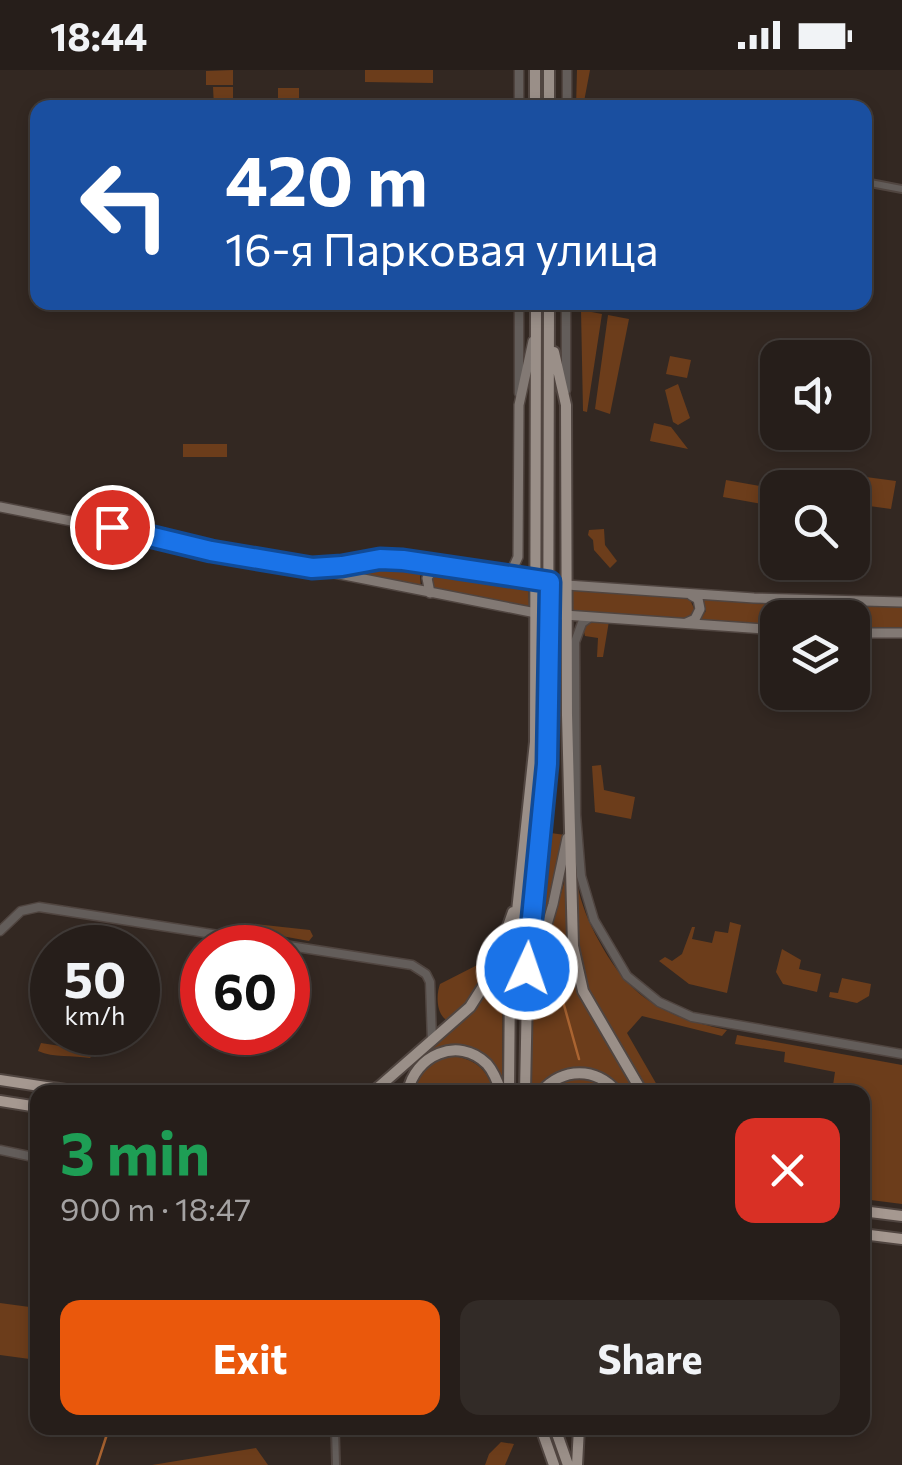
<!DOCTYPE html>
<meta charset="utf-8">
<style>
:root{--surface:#261e1a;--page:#322b27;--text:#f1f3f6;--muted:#a4a2a2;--line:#423c39;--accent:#ea580c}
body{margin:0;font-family:Commissioner,sans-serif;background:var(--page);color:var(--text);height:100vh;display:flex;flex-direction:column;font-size:38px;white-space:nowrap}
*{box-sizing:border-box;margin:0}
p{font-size:32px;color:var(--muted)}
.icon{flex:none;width:55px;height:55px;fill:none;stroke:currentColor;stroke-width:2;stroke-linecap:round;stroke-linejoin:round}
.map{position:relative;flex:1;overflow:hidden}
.sheet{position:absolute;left:30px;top:1015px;width:840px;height:350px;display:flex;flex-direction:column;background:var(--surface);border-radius:20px;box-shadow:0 5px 15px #0003,0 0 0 2px var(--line)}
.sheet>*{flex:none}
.hud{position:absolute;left:30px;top:30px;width:842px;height:210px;border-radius:20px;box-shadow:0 5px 15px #0003,0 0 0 2px var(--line);background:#1a4fa0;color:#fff;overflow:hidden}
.tools{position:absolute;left:760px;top:270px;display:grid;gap:20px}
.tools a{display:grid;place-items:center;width:110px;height:110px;border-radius:20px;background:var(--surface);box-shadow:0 5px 15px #0003,0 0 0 2px var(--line);font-size:50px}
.speed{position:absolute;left:30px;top:855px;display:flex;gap:20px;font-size:50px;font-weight:700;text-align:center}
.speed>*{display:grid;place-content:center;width:130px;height:130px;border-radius:50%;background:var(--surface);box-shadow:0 5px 15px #0003,0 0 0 2px var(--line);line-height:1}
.speed small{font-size:25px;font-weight:400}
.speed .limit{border:15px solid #d22;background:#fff;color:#111}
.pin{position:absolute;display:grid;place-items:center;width:85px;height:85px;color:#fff;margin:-42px;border:5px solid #fff;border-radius:50%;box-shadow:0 2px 10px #0007}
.me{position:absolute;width:110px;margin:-55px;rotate:3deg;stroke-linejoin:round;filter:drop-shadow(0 0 8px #0008)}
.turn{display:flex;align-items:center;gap:35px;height:210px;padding:0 30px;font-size:45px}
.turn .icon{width:130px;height:130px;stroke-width:2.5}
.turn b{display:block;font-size:70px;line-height:85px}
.round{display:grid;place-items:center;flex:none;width:105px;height:105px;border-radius:20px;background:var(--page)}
.overview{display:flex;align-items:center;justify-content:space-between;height:170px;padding:0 30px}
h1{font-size:60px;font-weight:700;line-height:75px;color:#1e9e55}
.primary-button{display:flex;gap:20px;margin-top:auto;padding:20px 30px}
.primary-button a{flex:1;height:115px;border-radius:20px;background:var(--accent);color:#fff;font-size:40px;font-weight:700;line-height:115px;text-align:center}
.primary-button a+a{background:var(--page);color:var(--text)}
.status{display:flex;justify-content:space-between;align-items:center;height:70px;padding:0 50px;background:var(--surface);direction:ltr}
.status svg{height:28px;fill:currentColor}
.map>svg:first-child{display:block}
.green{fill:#6c3d1b}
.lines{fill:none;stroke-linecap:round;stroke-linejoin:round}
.stream{stroke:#aa6431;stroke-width:2.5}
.minor-casing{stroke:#504540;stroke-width:10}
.tertiary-casing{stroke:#504540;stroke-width:11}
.secondary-casing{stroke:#504540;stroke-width:12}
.primary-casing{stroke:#504540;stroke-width:14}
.trunk-casing{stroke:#504540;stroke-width:14}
.minor{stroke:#635d5a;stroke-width:6}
.tertiary{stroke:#635d5a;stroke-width:8}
.secondary{stroke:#827974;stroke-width:9}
.primary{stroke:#9a8f88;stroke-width:10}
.trunk{stroke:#a59890;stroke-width:10}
.route-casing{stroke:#114b97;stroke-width:25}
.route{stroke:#1a73e8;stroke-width:18}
</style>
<div class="status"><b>18:44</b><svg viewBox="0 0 49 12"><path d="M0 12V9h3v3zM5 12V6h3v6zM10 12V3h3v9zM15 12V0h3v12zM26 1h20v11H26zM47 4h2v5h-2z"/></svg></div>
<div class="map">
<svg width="902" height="1395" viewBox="0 0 902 1395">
<rect width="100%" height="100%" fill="#332822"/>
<path class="green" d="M 233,0 L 233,15 L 206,15 L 206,1 Z
M 365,0 L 433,0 L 433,13 L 365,12 Z
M 577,0 L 590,0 L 583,37 L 576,37 Z
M 213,17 L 233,17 L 233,37 L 214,37 Z
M 278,18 L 299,18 L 299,37 L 278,37 Z
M 581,240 L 602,244 L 587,342 L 583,341 Z
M 608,245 L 629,249 L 610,344 L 595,339 Z
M 670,286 L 691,290 L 687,308 L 666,304 Z
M 678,314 L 690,348 L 678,355 L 673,352 L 665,320 Z
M 654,353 L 671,357 L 688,379 L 650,371 Z
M 183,374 L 227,374 L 227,387 L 183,387 Z
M 866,407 L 896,411 L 891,439 L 862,435 Z
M 726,410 L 765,417 L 762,434 L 723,427 Z
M 604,459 L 605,475 L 617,491 L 610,498 L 594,480 L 593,470 L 588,465 L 589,460 Z
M 397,495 L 427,496 L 420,506 L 421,519 L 357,502 Z
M 436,500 L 528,513 L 529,537 L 435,520 L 431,510 Z
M 571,519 L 689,527 L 695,541 L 688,549 L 571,542 Z
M 700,528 L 902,536 L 902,558 L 853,558 L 852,548 L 778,548 L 777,555 L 699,550 L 706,541 Z
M 595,549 L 609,551 L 603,587 L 597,587 L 598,568 L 585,566 L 584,562 L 588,551 Z
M 601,695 L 604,720 L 635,727 L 631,749 L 595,742 L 592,696 Z
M 551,763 L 565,765 L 563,782 L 542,858 Z
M 565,809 L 568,877 L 578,923 L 635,1022 L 624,1022 C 601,990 558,989 534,1022 L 530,1022 L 533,926 Z
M 577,813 C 581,834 589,853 599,871 C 630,929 665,947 727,960 L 722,966 L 642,946 L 627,963 L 661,1022 L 648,1022 L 589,919 L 579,876 Z
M 730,852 L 741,855 L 727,923 L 689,914 L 659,891 L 665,887 L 672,891 L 682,884 L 692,857 L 695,857 L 692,869 L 712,873 L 715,861 L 728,863 Z
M 255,854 L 310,860 L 313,866 L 309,871 L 254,861 L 247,857 Z
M 782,879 L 801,890 L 799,899 L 821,904 L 817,922 L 783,914 L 776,902 Z
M 493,887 L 474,924 L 448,951 C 436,945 436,925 440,914 Z
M 503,890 L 502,1009 C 488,980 460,969 430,981 C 461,953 486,929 503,890 Z
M 842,908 L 871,914 L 869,926 L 857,933 L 829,927 L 830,922 L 838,923 Z
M 737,965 L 902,995 L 902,1134 L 863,1129 L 862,1022 L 832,1022 L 835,1002 L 784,992 L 785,982 L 735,974 Z
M 41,973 L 92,981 L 94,983 L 90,988 C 72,985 54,988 38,981 Z
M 451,986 C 475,988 488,1000 494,1022 L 414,1022 C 418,1002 430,990 451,986 Z
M 577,1008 L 597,1012 L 610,1022 L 548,1022 L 564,1011 Z
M 0,1233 L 37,1238 L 37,1290 L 0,1285 Z
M 501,1372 L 514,1374 L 505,1395 L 485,1395 L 489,1384 Z
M 256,1378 L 268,1395 L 152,1395 Z"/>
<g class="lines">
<path class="stream" d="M 552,892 L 579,989
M 582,1020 L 598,1022
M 390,1022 L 399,1016
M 419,1022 L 420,1016
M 97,1395 L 109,1358"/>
<defs>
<path id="minor" d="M 865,112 L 902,119
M 335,1358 L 336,1395"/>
<path id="tertiary" d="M 519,0 L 519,38
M 567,38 L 567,0
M 566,320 L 566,232
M 519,323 L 519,232
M 589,548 L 582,553 L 575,572 L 576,745 L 581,806 L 594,850 L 627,906 L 659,932 L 692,947 L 902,984
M 0,861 L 21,841 L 39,837 L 412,895 L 426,904 L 430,912 L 432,971
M 0,1080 L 38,1088"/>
<path id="secondary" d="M 0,437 L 536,543 L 778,560
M 325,498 L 379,489 L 403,490 L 567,515 L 754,528 L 902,532
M 504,503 L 513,498 L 518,487 L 519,335 L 533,271
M 430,523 L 427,508 L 437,494
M 686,553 L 695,549 L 700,539 L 698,529 L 691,525
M 852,563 L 902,563
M 530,913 L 553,834 L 567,768"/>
<path id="primary" d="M 535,0 L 535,38
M 549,0 L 549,38
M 554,282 L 566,335 L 567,645 L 573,876 L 583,921 L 642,1022
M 373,1022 L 470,937 L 491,904 L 513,842
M 408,1022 C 414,986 458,965 487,994 C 494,1002 498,1013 501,1022
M 509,1022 L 510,907 L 535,672 L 536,232
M 525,1022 L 528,872 L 548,672 L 549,232
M 541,1022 C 563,997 596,997 617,1022
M 541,1358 L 554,1395
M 555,1358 L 568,1395
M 577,1395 L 579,1358"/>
<path id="trunk" d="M 0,1010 L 79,1022
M 0,1031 L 38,1037
M 862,1141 L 902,1146
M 862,1164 L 902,1169"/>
</defs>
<use href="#minor" class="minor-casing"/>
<use href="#tertiary" class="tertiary-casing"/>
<use href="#secondary" class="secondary-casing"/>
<use href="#primary" class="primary-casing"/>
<use href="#trunk" class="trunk-casing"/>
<use href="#minor" class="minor"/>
<use href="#tertiary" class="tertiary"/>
<use href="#secondary" class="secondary"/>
<use href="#primary" class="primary"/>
<use href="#trunk" class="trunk"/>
</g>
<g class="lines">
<defs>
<path id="route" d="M 112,457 L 211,481 L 312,498 L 342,496 L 380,489 L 403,490 L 550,512 L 547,694 L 527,899"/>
</defs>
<use href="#route" class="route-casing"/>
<use href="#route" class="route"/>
</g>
</svg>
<div class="tools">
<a><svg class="icon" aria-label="sound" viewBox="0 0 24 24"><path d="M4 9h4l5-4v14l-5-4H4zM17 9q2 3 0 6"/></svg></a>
<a><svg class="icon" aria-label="search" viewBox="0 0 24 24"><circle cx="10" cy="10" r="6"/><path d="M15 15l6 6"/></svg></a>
<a><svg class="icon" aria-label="layers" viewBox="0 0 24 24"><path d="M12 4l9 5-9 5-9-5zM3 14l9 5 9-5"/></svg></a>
</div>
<div class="speed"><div>50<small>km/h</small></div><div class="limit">60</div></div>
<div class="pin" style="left:112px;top:457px;background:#d93025"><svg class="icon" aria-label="arrive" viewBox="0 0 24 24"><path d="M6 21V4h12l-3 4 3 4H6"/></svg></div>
<svg class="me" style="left:527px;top:899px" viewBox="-20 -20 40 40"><circle r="17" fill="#1a73e8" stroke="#fff" stroke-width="3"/><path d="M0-11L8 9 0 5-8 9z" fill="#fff"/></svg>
<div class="hud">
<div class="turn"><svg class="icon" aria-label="left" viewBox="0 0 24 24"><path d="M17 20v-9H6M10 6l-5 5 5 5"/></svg><div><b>420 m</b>16-я Парковая улица</div></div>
</div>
<section class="sheet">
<div class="overview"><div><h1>3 min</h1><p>900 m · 18:47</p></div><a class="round" style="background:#d93025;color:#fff"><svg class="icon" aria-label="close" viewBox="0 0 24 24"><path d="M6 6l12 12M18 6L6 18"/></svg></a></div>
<div class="primary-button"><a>Exit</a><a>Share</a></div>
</section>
</div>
